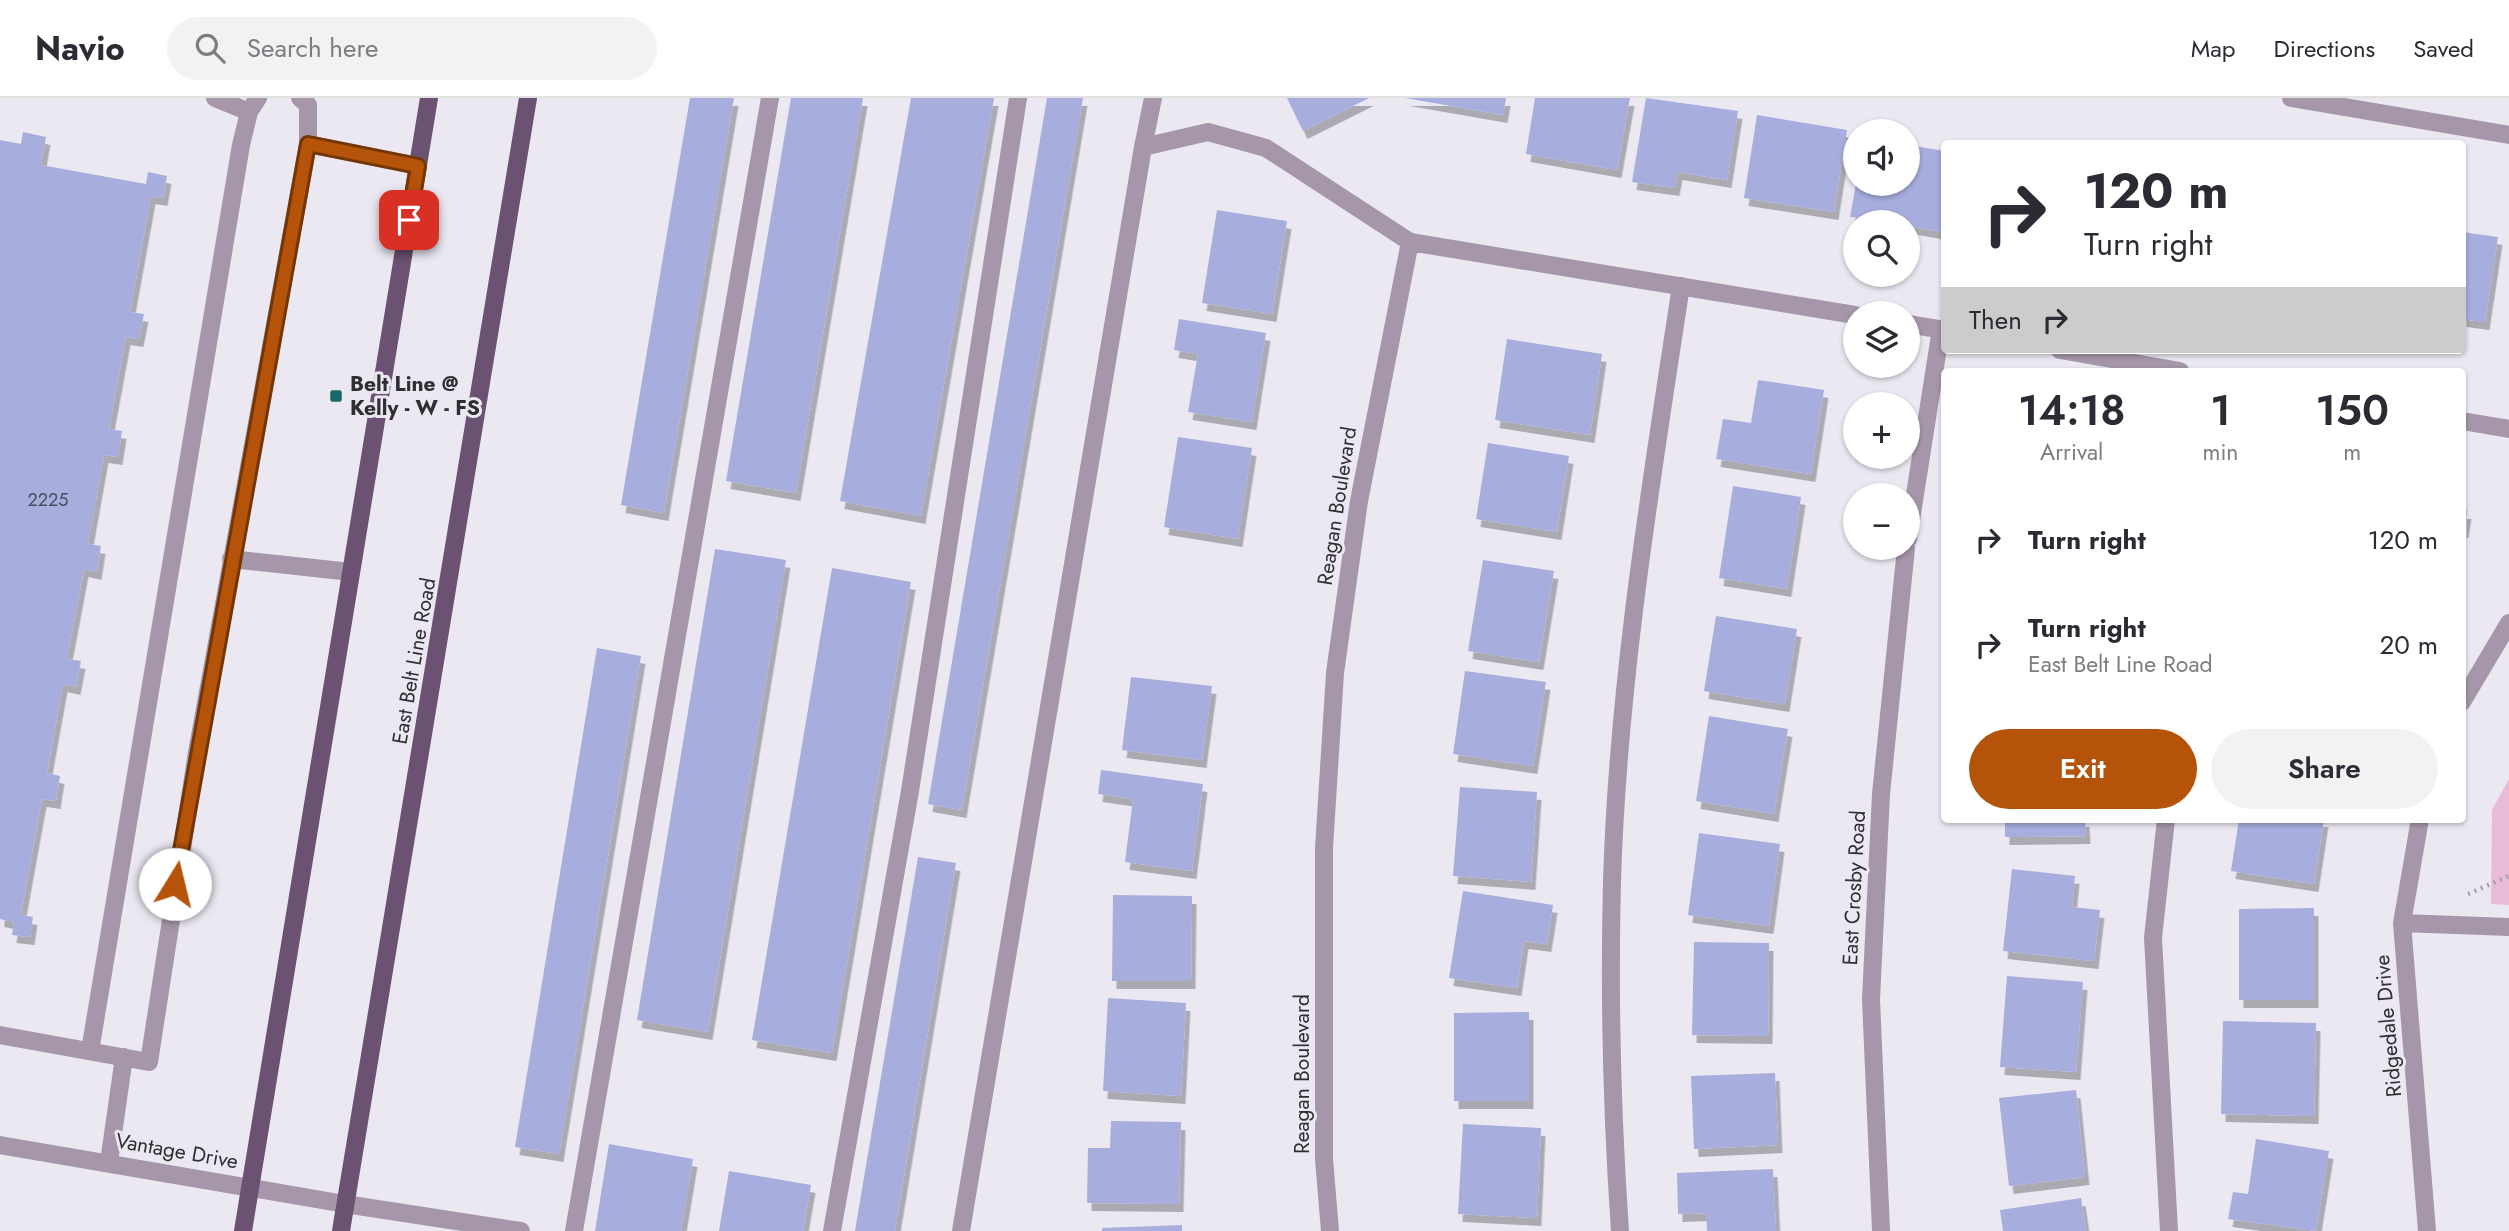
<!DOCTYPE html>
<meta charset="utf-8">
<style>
:root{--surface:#fff;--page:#f2f2f3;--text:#2b2b33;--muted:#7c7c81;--line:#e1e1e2;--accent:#b45309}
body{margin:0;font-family:Jost,sans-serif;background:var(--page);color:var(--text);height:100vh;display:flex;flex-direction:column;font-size:26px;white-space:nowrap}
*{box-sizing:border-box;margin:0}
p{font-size:23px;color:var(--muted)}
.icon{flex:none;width:38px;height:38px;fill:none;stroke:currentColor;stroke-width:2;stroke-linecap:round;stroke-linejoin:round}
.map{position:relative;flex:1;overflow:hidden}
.drawer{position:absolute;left:1941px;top:270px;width:525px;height:455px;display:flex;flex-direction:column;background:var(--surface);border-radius:7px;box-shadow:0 2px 5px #0004}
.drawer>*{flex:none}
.hud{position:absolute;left:1941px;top:42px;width:525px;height:214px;border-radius:7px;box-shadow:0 2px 5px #0004;background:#fff;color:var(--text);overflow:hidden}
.buttons{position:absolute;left:1843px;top:21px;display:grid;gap:14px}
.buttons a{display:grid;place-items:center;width:77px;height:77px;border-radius:50%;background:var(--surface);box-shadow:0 2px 5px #0004;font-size:35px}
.pin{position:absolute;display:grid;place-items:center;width:60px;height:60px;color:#fff;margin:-30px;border-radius:14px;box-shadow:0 4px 10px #0006}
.me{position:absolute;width:77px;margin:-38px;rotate:9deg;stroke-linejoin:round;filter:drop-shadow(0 0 5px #0008)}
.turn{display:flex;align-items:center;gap:24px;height:147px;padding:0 28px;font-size:32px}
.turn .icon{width:91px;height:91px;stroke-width:2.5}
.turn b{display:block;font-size:49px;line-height:60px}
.then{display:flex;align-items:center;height:66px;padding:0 28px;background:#0003;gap:14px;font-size:26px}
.eta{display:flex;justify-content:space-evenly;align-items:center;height:119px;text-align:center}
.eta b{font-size:42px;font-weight:600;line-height:49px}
.action{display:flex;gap:14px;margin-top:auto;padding:14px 28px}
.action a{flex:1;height:80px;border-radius:42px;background:var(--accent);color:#fff;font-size:28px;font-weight:600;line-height:80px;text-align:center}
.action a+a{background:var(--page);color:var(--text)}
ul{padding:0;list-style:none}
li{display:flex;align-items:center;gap:21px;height:105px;padding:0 28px}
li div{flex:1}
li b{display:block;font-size:26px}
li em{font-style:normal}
header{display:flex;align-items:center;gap:42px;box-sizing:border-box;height:98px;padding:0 35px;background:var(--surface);border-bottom:2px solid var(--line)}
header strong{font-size:33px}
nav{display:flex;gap:38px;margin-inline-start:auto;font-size:24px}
.search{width:490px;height:63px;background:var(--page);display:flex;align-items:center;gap:18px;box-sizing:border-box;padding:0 24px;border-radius:38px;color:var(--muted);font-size:26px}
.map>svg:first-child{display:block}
.green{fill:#eabad9}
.building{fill:#a7addd;filter:url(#shadow)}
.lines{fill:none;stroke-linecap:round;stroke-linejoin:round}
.path{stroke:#a4a1a9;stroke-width:4.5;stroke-dasharray:2 5;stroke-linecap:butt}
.service{stroke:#a597a9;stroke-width:18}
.minor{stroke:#a597a9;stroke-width:18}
.primary{stroke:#6b5272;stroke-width:18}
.route-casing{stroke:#753606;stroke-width:18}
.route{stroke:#b45309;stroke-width:12}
.poi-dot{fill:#1b686a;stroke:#ebe8f2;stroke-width:2.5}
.labels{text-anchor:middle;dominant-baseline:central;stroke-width:6;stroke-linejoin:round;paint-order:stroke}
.number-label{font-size:18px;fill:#4d4e5d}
.poi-label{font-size:21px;font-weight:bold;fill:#2f2e32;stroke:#ebe8f2;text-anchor:start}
.street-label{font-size:21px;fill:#2f2e32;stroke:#ebe8f2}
</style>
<header>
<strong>Navio</strong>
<div class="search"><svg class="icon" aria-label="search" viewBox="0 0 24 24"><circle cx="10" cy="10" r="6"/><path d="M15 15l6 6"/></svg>Search here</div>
<nav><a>Map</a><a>Directions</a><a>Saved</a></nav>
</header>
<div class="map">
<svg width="2509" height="1133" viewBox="0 0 2509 1133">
<defs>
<filter id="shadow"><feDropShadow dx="4.5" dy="8" stdDeviation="0" flood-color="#0004"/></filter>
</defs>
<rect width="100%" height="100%" fill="#ebe8f2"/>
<path class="green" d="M 2509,681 L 2509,807 L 2491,806 L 2492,712 Z"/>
<path class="building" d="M 690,0 L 734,0 L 664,415 L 621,407 Z
M 791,0 L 863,0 L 796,395 L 726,383 Z
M 911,0 L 994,0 L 921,418 L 840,403 Z
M 1047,0 L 1083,0 L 962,712 L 928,706 Z
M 1287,0 L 1369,0 L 1303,33 Z
M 1405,0 L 1506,0 L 1503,17 Z
M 1535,0 L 1630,0 L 1617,72 L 1526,56 Z
M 1646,0 L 1738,13 L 1727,82 L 1678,74 L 1675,90 L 1632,84 Z
M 1757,17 L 1847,32 L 1834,114 L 1744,100 Z
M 23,34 L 46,39 L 41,67 L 146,86 L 148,74 L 167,78 L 163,100 L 151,98 L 130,214 L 144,216 L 139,241 L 126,239 L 109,331 L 122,333 L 118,359 L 104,357 L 88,446 L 101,448 L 97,474 L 84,471 L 67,561 L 81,563 L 76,589 L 63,586 L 47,675 L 60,678 L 56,703 L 42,701 L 21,817 L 33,819 L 30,839 L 12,837 L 14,824 L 0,821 L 0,42 L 21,46 Z
M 1908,47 L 1944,53 L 1942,134 L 1908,128 L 1908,124 L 1850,119 L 1856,86 L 1908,86 Z
M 1217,112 L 1287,123 L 1272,216 L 1202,205 Z
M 2462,134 L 2498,139 L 2485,224 L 2462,221 Z
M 1179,221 L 1266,235 L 1252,324 L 1188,314 L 1198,256 L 1174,252 Z
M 1507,241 L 1602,256 L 1590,337 L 1495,322 Z
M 1758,282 L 1824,292 L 1811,376 L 1716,361 L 1723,321 L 1751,325 Z
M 1178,339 L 1252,350 L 1238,441 L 1164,429 Z
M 1488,345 L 1569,358 L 1557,434 L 1476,421 Z
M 1733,388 L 1801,399 L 1787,491 L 1719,480 Z
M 2462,413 L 2467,413 L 2464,432 L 2462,432 Z
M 715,451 L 786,462 L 708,934 L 637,922 Z
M 1483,462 L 1554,473 L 1539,564 L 1468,553 Z
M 832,470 L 911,484 L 832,955 L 752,942 Z
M 1716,518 L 1797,531 L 1785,606 L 1704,593 Z
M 597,550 L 641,558 L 559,1056 L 515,1049 Z
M 1465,573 L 1546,584 L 1533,668 L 1453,656 Z
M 1131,579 L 1212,588 L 1202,662 L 1122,652 Z
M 1709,618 L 1788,631 L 1774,716 L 1696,703 Z
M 1101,672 L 1203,686 L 1192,773 L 1125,764 L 1133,701 L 1098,696 Z
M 1460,689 L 1537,694 L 1531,784 L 1453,778 Z
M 2005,721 L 2085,721 L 2086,738 L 2005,739 Z
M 2239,721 L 2324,721 L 2314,786 L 2231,773 Z
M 1699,735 L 1780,746 L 1769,828 L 1688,817 Z
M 918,759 L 956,765 L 895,1133 L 855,1133 Z
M 2012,771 L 2075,778 L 2072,809 L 2100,812 L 2094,863 L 2003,853 Z
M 1463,793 L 1553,807 L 1547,846 L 1524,843 L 1517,890 L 1449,880 Z
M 1113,797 L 1192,798 L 1191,883 L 1112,883 Z
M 2314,810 L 2314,902 L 2239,902 L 2239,811 Z
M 1694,844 L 1769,845 L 1768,938 L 1692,937 Z
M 2007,878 L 2083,884 L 2076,974 L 2000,969 Z
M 1108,900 L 1186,905 L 1181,998 L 1103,993 Z
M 1529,914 L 1529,1003 L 1454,1003 L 1454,915 Z
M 2223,923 L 2316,925 L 2314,1018 L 2221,1016 Z
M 1775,975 L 1778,1047 L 1694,1051 L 1691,978 Z
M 2076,992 L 2085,1079 L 2009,1088 L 1999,1000 Z
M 1111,1023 L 1181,1024 L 1179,1106 L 1087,1105 L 1088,1050 L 1110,1050 Z
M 1463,1026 L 1541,1030 L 1537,1120 L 1458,1116 Z
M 2256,1041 L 2329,1053 L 2316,1133 L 2228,1121 L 2233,1094 L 2248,1096 Z
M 609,1046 L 693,1061 L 681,1133 L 595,1133 Z
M 1773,1071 L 1776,1133 L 1707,1133 L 1706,1115 L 1678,1116 L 1677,1075 Z
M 729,1073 L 811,1087 L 803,1133 L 719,1133 Z
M 2081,1100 L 2086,1133 L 2003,1133 L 2000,1112 Z
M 1182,1127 L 1182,1133 L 1102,1133 L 1102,1130 Z"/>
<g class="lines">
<path class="path" d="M 2468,796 L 2509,778"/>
<path class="service" d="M 215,0 L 249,14
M 2291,0 L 2509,37
M 308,46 L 418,68
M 1143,49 L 1153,0
M 231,461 L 351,474
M 2166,721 L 2153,840 L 2169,1133
M 0,937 L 149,964 L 197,654 L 308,46 L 308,7 L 300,0
M 90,953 L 241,47 L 249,14 L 258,0
M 109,1064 L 124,959
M 345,1106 L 521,1133
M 574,1133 L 770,0
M 832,1133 L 910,693 L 1018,0
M 961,1133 L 1143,49 L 1208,34 L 1266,50 L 1410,144
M 1620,1133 C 1612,1017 1609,900 1612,783 C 1618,584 1651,385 1681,188"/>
<path class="minor" d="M 1908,226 L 1944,232
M 2060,252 L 2180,273
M 2462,323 L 2509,331
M 1908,441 L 1941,231
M 2462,604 L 2509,525
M 2420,721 L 2402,825 L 2427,1133
M 2402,825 L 2509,829
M 0,1047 L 345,1106
M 1330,1133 L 1324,1061 L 1324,750 L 1335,575 L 1359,403 L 1410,144 L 1855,217
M 1881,1133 L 1871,901 L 1881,696 L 1906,450"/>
<path class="primary" d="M 243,1133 L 429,0
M 341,1133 L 528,0"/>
</g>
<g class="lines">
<defs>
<path id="route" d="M 175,786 L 308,46 L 418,68 L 409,122"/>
</defs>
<use href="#route" class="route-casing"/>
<use href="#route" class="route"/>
</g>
<rect class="poi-dot" x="329" y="291" width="14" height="14" rx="3.5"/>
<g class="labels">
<g class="number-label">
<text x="48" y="402">2225</text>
</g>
<g class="poi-label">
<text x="350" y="286">Belt Line @<tspan x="350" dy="24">Kelly - W - FS</tspan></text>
</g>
<g class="street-label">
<text transform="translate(1337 408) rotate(-81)">Reagan Boulevard</text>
<text transform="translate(414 563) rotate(-80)">East Belt Line Road</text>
<text transform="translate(1854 790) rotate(-87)">East Crosby Road</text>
<text transform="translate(2388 928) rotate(-95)">Ridgedale Drive</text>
<text transform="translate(1302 976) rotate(-90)">Reagan Boulevard</text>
<text transform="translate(177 1053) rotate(10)">Vantage Drive</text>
</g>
</g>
</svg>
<div class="buttons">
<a><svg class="icon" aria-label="sound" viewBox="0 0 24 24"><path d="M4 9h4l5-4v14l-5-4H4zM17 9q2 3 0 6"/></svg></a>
<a><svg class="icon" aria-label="search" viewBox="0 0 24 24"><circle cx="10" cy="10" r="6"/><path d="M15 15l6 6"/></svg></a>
<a><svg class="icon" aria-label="layers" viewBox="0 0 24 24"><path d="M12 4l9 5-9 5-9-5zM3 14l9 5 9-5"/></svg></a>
<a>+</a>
<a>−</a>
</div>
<div class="pin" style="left:409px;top:122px;background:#d93025"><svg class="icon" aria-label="arrive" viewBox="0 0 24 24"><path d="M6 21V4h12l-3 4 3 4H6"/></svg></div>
<svg class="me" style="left:175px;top:786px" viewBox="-20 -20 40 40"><circle r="19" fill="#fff"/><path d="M0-13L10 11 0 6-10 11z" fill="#b45309"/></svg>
<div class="hud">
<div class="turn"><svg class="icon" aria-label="right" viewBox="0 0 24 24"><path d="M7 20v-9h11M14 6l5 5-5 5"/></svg><div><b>120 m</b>Turn right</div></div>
<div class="then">Then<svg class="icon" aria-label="right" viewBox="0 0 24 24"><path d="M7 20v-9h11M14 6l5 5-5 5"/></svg></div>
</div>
<section class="drawer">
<div class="eta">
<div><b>14:18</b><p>Arrival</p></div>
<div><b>1</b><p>min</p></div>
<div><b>150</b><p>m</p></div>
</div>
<ul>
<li><svg class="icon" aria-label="right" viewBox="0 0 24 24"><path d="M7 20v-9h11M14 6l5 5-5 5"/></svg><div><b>Turn right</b></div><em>120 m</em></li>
<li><svg class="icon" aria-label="right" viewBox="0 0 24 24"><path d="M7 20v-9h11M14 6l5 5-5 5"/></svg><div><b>Turn right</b><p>East Belt Line Road</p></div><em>20 m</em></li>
</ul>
<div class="action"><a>Exit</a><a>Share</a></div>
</section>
</div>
